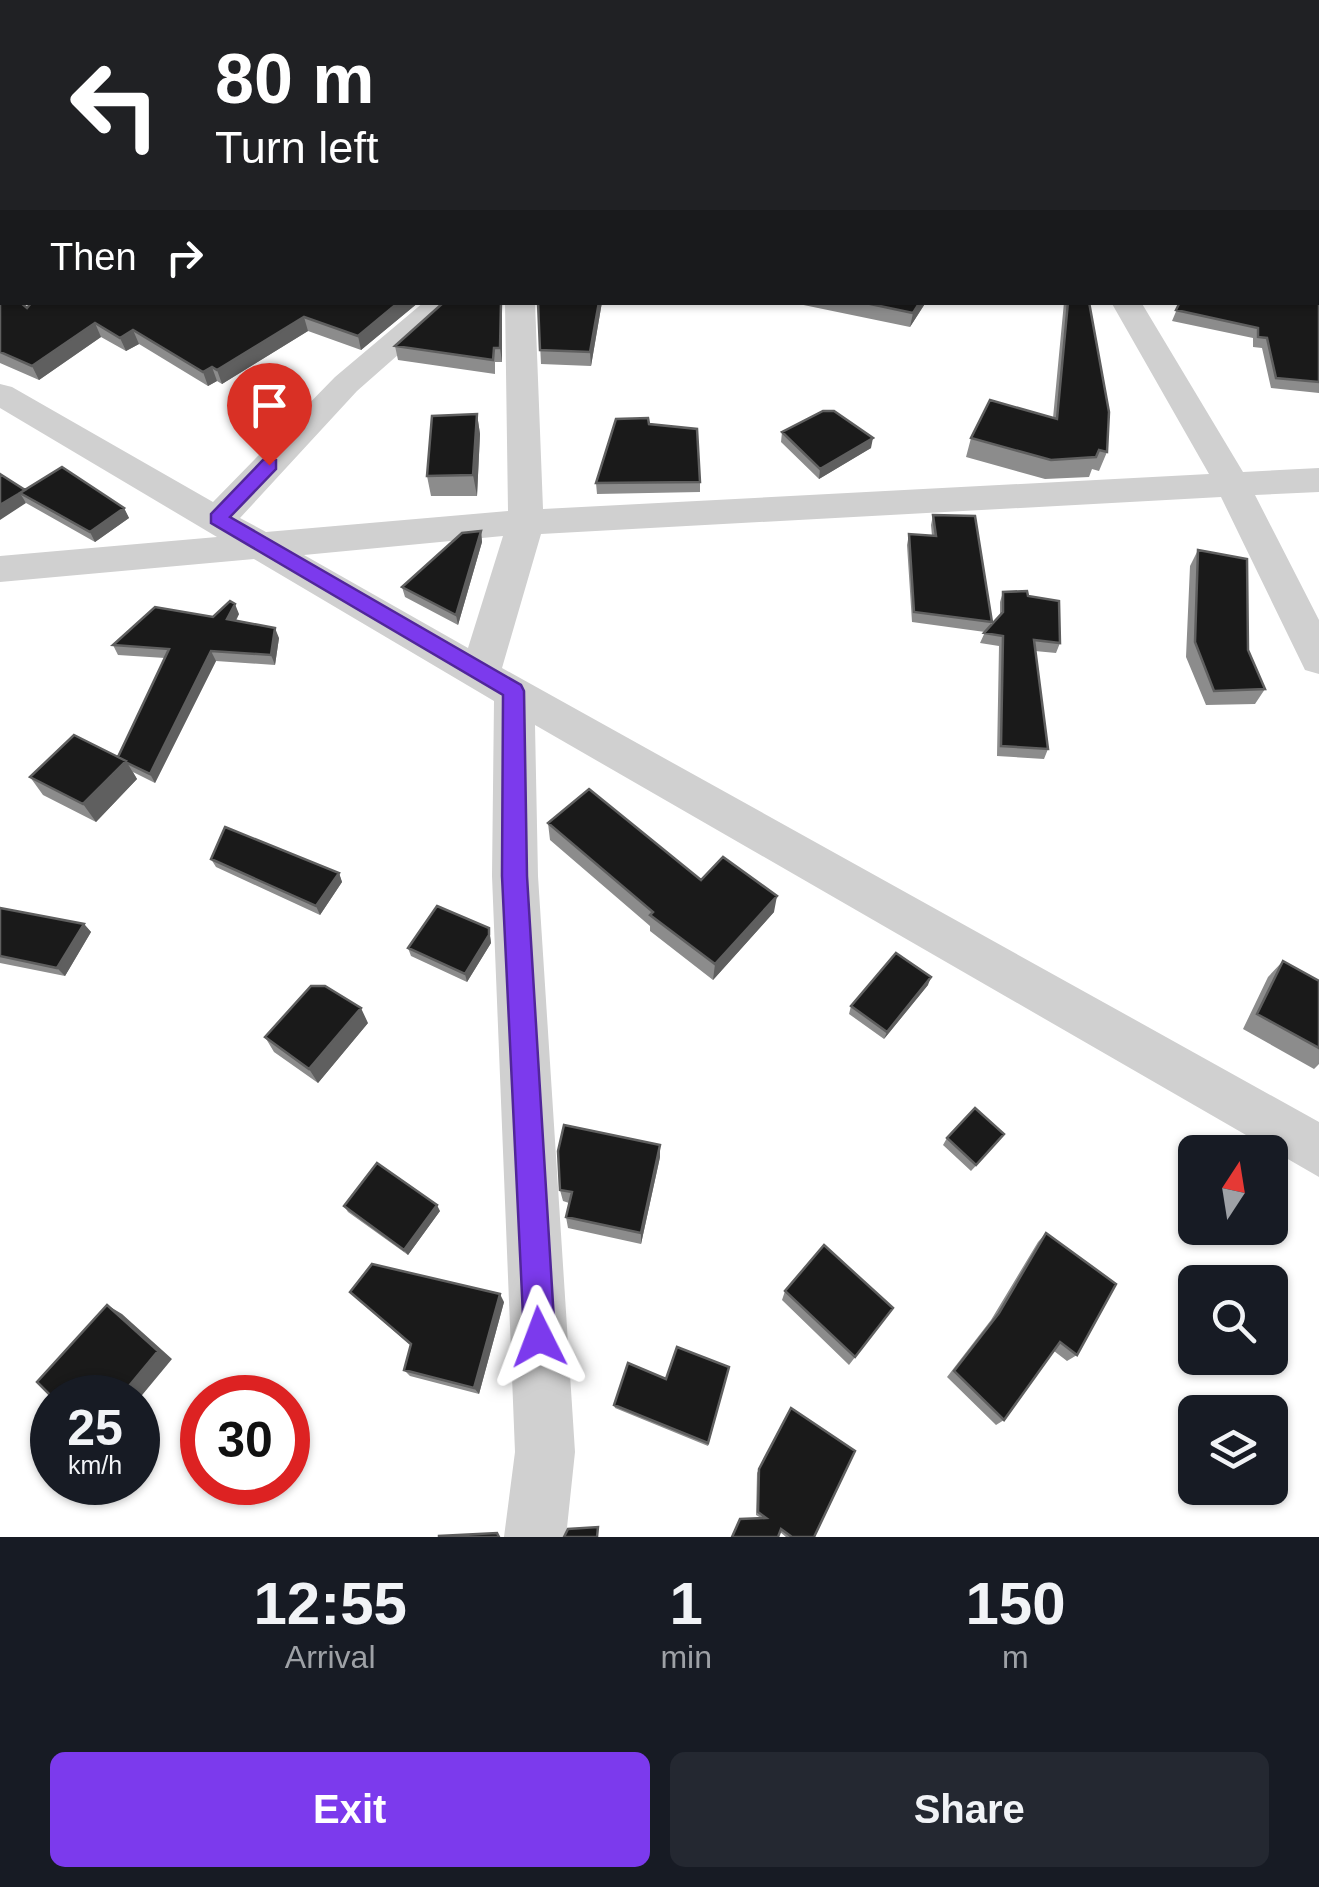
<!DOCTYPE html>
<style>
:root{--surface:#171b24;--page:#242831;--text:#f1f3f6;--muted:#9ea1a6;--accent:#7c3aed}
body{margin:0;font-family:Helvetica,sans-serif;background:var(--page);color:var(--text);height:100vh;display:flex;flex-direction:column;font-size:38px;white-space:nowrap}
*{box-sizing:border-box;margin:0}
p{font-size:32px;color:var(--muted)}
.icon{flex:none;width:55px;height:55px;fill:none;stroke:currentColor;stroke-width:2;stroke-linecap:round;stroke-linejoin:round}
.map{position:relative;height:1537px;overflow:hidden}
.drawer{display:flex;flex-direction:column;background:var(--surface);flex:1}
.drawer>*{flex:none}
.hud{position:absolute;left:0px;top:0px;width:1320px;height:305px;box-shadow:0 2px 8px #0004;background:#202124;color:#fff;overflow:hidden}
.needle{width:65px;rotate:12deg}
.fabs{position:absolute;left:1178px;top:1135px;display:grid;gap:20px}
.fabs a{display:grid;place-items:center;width:110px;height:110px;border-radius:15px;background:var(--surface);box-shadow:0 2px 8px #0004;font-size:50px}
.speed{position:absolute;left:30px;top:1375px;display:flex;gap:20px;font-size:50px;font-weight:700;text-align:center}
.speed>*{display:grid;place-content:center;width:130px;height:130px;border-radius:50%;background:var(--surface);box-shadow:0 2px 8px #0004;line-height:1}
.speed small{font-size:25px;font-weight:400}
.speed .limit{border:15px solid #d22;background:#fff;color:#111}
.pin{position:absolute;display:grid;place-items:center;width:85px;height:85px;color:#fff;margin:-102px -42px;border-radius:50% 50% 50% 0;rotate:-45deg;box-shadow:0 0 10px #0007}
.pin .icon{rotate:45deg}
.me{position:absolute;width:110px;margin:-55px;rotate:357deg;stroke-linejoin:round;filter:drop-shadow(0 0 8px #0008)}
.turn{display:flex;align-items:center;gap:35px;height:210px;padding:0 50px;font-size:45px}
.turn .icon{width:130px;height:130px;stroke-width:2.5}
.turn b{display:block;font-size:70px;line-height:85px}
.then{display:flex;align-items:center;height:95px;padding:0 50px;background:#0003;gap:20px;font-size:38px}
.eta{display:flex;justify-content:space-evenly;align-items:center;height:170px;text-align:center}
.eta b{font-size:60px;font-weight:700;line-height:70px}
.action{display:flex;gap:20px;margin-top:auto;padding:20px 50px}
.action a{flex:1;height:115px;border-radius:15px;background:var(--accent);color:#fff;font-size:40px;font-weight:700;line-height:115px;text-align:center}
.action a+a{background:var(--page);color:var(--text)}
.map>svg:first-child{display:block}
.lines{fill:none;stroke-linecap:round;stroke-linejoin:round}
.street{fill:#d0d0d0;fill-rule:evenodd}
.wall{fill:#8c8c8c}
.shaded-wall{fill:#5f5f5f}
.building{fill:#1a1a1a;stroke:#5f5f5f;stroke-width:2.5}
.route{fill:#7c3aed;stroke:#51269a;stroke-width:2.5}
</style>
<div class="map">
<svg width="1319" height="1537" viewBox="0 0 1319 1537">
<rect width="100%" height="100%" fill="#fff"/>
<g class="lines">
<path class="street" d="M 501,0 L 523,0 L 523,2 L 501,2 Z
M 553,0 L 624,0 L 552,2 Z
M 951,0 L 973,0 L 974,2 L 952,2 Z
M 983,0 L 1011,0 L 1012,2 L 985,2 Z
M 0,12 L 2,12 L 2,26 L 0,26 Z
M 1318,130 L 1319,130 L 1319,147 L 1318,146 Z
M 424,302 L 458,302 L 357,391 L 240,518 L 266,532 L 508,511 L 505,302 L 535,302 L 543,509 L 1209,474 L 1111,302 L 1141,302 L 1243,472 L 1319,468 L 1319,492 L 1255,495 L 1319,620 L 1319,674 L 1305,670 L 1221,497 L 541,534 L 502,668 L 1319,1122 L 1319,1177 L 535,725 L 538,876 L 575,1452 L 566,1537 L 504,1537 L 515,1452 L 492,876 L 494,701 L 254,559 L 0,582 L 0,556 L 217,537 L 0,408 L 0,384 L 12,387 L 213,502 L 335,377 ZM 503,536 L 468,648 L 304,555 Z"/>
</g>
<path class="wall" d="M 0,0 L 25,0 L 24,2 L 2,2 L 2,9 L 0,8 Z
M 821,0 L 933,0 L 933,2 L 835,2 Z
M 1024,0 L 1319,0 L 1319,62 L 1318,62 L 1318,2 L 1025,2 Z
M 1318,163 L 1319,163 L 1319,207 L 1318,202 Z
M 1319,261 L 1319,393 L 1271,388 L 1262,348 L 1253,347 L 1253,338 L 1172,321 L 1180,302 Z
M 32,302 L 419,302 L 361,350 L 308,331 L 222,384 L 217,381 L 208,386 L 139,344 L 126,351 L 101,337 L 39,380 L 0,363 L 0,304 L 27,308 Z
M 444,302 L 502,302 L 502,362 L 495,362 L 495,374 L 398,360 L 395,346 Z
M 538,302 L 602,302 L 591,366 L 541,364 Z
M 789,302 L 926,302 L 910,327 Z
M 1064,302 L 1089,302 L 1107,452 L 1099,471 L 1092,469 L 1089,477 L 1045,479 L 966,457 L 971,438 L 1053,418 Z
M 477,414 L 480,434 L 477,496 L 431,496 L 427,476 Z
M 782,432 L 871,448 L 819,479 L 781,442 Z
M 0,474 L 25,490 L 124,508 L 129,518 L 95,542 L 26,503 Z
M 700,482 L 700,492 L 597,494 L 596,483 Z
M 933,515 L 992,622 L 990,626 L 1000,616 L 1000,602 L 1003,592 L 1028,596 L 1060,643 L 1056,653 L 1035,651 L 1048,749 L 1044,759 L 997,756 L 999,646 L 980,643 L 985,632 L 912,622 L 907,545 L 909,534 L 932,536 L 931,525 Z
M 481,531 L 482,542 L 458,625 L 405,597 L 402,587 Z
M 1198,550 L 1248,650 L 1265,689 L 1255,704 L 1206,705 L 1186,657 L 1190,566 Z
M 239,614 L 236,621 L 279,638 L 275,665 L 216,661 L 155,783 L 133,772 L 137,779 L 96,822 L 43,795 L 30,777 L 118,757 L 165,658 L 118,655 L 113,645 L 213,617 Z
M 548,823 L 701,880 L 774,912 L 713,980 L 650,931 L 650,926 L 550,840 Z
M 211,859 L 339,873 L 342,882 L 320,915 L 216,867 Z
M 0,908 L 84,924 L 91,932 L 65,976 L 0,963 Z
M 489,928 L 491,943 L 467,982 L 411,956 L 408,948 Z
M 1283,961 L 1319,981 L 1319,1064 L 1314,1069 L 1243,1029 L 1268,977 Z
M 928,985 L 884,1039 L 849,1014 L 851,1006 Z
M 368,1023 L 318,1083 L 274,1052 L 265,1037 Z
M 947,1138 L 999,1141 L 971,1171 L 943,1145 Z
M 660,1157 L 641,1244 L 568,1228 L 566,1217 L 569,1203 L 563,1201 L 560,1190 Z
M 344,1206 L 440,1211 L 408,1255 L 348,1212 Z
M 1046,1233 L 1077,1355 L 1067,1361 L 1054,1351 L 1004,1420 L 996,1425 L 947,1377 L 991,1320 L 1038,1242 Z
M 785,1291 L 893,1308 L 849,1365 L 782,1300 Z
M 350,1292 L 504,1302 L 479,1394 L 410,1376 L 404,1370 L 411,1346 Z
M 729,1367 L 708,1446 L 615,1408 L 614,1405 L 666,1379 Z
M 791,1408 L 814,1537 L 786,1537 L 780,1532 L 778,1537 L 732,1537 L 740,1519 L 761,1518 L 756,1515 L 757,1473 Z"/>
<path class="shaded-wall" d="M 399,302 L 419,302 L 361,350 L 358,336 Z
M 501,302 L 502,302 L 502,362 L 500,348 Z
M 599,302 L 602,302 L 591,366 L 590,352 Z
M 920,302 L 926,302 L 910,327 L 913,313 Z
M 304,317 L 308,331 L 222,384 L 217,370 Z
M 95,323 L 101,337 L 39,380 L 32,366 Z
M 133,330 L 139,344 L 126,351 L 120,338 Z
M 212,367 L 217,381 L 208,386 L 203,372 Z
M 477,414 L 480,434 L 477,496 L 473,475 Z
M 873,438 L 871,448 L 819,479 L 820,469 Z
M 20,493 L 26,503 L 0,520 L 0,505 Z
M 124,508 L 129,518 L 95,542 L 90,532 Z
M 481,531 L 482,542 L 458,625 L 456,615 Z
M 235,604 L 239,614 L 231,629 L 227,619 Z
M 275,628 L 279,638 L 275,665 L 271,655 Z
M 211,651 L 216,661 L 155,783 L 150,774 Z
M 126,761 L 137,779 L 96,822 L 83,804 Z
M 339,873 L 342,882 L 320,915 L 316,906 Z
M 777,896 L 774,912 L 713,980 L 715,964 Z
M 84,924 L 91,932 L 65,976 L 57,968 Z
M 489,928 L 491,943 L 467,982 L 465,974 Z
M 931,977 L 928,985 L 884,1039 L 887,1032 Z
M 361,1008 L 368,1023 L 318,1083 L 309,1069 Z
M 660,1145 L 660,1157 L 641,1244 L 641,1233 Z
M 437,1205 L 440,1211 L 408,1255 L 404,1250 Z
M 500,1294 L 504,1302 L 479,1394 L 474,1388 Z
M 107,1305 L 122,1314 L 172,1359 L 138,1400 L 138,1398 L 119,1398 Z"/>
<path class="building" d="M 172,0 L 465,0 L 464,2 L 170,2 Z
M 851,0 L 933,0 L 933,2 L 851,2 Z
M 1032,0 L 1319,0 L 1319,48 L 1318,47 L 1318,2 L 1030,2 Z
M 0,113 L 2,113 L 2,204 L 0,203 Z
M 1318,261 L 1319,261 L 1319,382 L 1276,378 L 1267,338 L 1258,337 L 1258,328 L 1176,310 L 1180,302 L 1318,302 Z
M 2,302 L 20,302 L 27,308 L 32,302 L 399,302 L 358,336 L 304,317 L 217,370 L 212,367 L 203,372 L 133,330 L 120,338 L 95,323 L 32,366 L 0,352 L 0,304 Z
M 444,302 L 501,302 L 500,348 L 494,348 L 493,360 L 395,346 Z
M 538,302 L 599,302 L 590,352 L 540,350 Z
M 861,302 L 920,302 L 913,313 Z
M 1068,302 L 1089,302 L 1109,412 L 1107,452 L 1099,450 L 1096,457 L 1051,460 L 971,438 L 990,400 L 1057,419 Z
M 823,411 L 834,411 L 873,438 L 820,469 L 782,432 Z
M 477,414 L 473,475 L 427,476 L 432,416 Z
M 648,418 L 649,424 L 697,429 L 700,482 L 596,483 L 616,419 Z
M 62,467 L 124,508 L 90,532 L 20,493 Z
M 0,474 L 25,490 L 0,505 Z
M 933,515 L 975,516 L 992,622 L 914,612 L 909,534 L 936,536 Z
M 481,531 L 456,615 L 402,587 L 462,533 Z
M 1198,550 L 1247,559 L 1248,650 L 1265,689 L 1214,691 L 1195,642 Z
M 1027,591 L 1028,596 L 1059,601 L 1060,643 L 1034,640 L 1048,749 L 1001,746 L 1003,636 L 984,633 L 1003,612 L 1003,592 Z
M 230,601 L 235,604 L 227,619 L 275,628 L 271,655 L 211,651 L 150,774 L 125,762 L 126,761 L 118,757 L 169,649 L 113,645 L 155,607 L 213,617 Z
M 74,735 L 126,761 L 83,804 L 30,777 Z
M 589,789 L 701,880 L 723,857 L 777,896 L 715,964 L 650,915 L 653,912 L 548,823 Z
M 225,827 L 339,873 L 316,906 L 211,859 Z
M 437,906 L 489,928 L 489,935 L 465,974 L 408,948 Z
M 0,908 L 84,924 L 57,968 L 0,956 Z
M 896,953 L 931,977 L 887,1032 L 851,1006 Z
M 1283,961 L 1319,981 L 1319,1048 L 1257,1014 Z
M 311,986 L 325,986 L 361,1008 L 309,1069 L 265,1037 Z
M 975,1108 L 1004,1134 L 976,1165 L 947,1138 Z
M 564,1125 L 660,1145 L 641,1233 L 566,1217 L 572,1192 L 560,1190 L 558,1151 Z
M 377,1163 L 437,1205 L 404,1250 L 344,1206 Z
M 1046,1233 L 1116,1284 L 1077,1355 L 1060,1342 L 1004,1420 L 954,1371 L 999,1313 Z
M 824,1245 L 893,1308 L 855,1357 L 785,1291 Z
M 372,1264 L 500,1294 L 474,1388 L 404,1370 L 411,1344 L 350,1292 Z
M 107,1305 L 158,1351 L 119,1398 L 53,1398 L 37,1382 Z
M 677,1347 L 729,1367 L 708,1443 L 614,1405 L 628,1363 L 666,1379 Z
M 791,1408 L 855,1451 L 814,1537 L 792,1537 L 781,1529 L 778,1537 L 732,1537 L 740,1519 L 766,1518 L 758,1512 L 759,1469 Z
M 598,1527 L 597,1537 L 564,1537 L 568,1529 Z
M 497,1533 L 499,1537 L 439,1537 L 439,1536 Z"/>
<path class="route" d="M 269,459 L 276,460 L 276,469 L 230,517 L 521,685 L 524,691 L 527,876 L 555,1337 L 550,1348 L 539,1352 L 528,1348 L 524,1337 L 502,876 L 503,695 L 211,523 L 211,514 L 263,460 Z"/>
</svg>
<div class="fabs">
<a><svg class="needle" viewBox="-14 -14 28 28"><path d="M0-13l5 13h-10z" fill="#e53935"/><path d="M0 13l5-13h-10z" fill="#9ea1a6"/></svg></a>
<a><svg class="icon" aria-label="search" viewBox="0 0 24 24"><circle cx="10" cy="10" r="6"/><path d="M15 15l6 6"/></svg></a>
<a><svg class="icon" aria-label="layers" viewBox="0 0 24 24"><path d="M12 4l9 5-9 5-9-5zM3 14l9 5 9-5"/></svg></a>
</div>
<div class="speed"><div>25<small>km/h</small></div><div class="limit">30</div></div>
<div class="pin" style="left:269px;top:465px;background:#d93025"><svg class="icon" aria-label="arrive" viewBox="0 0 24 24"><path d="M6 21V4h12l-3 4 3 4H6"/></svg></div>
<svg class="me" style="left:539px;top:1337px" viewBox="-20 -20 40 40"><path d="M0-17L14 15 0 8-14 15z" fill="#7c3aed" stroke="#fff" stroke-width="4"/></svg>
<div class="hud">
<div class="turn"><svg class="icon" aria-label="left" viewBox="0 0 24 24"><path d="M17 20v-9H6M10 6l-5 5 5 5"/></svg><div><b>80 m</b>Turn left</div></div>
<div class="then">Then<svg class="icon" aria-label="right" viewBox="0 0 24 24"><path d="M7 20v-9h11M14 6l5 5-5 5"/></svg></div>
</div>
</div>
<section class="drawer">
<div class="eta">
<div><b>12:55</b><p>Arrival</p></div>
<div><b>1</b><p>min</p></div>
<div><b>150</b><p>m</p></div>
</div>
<div class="action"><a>Exit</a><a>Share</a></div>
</section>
